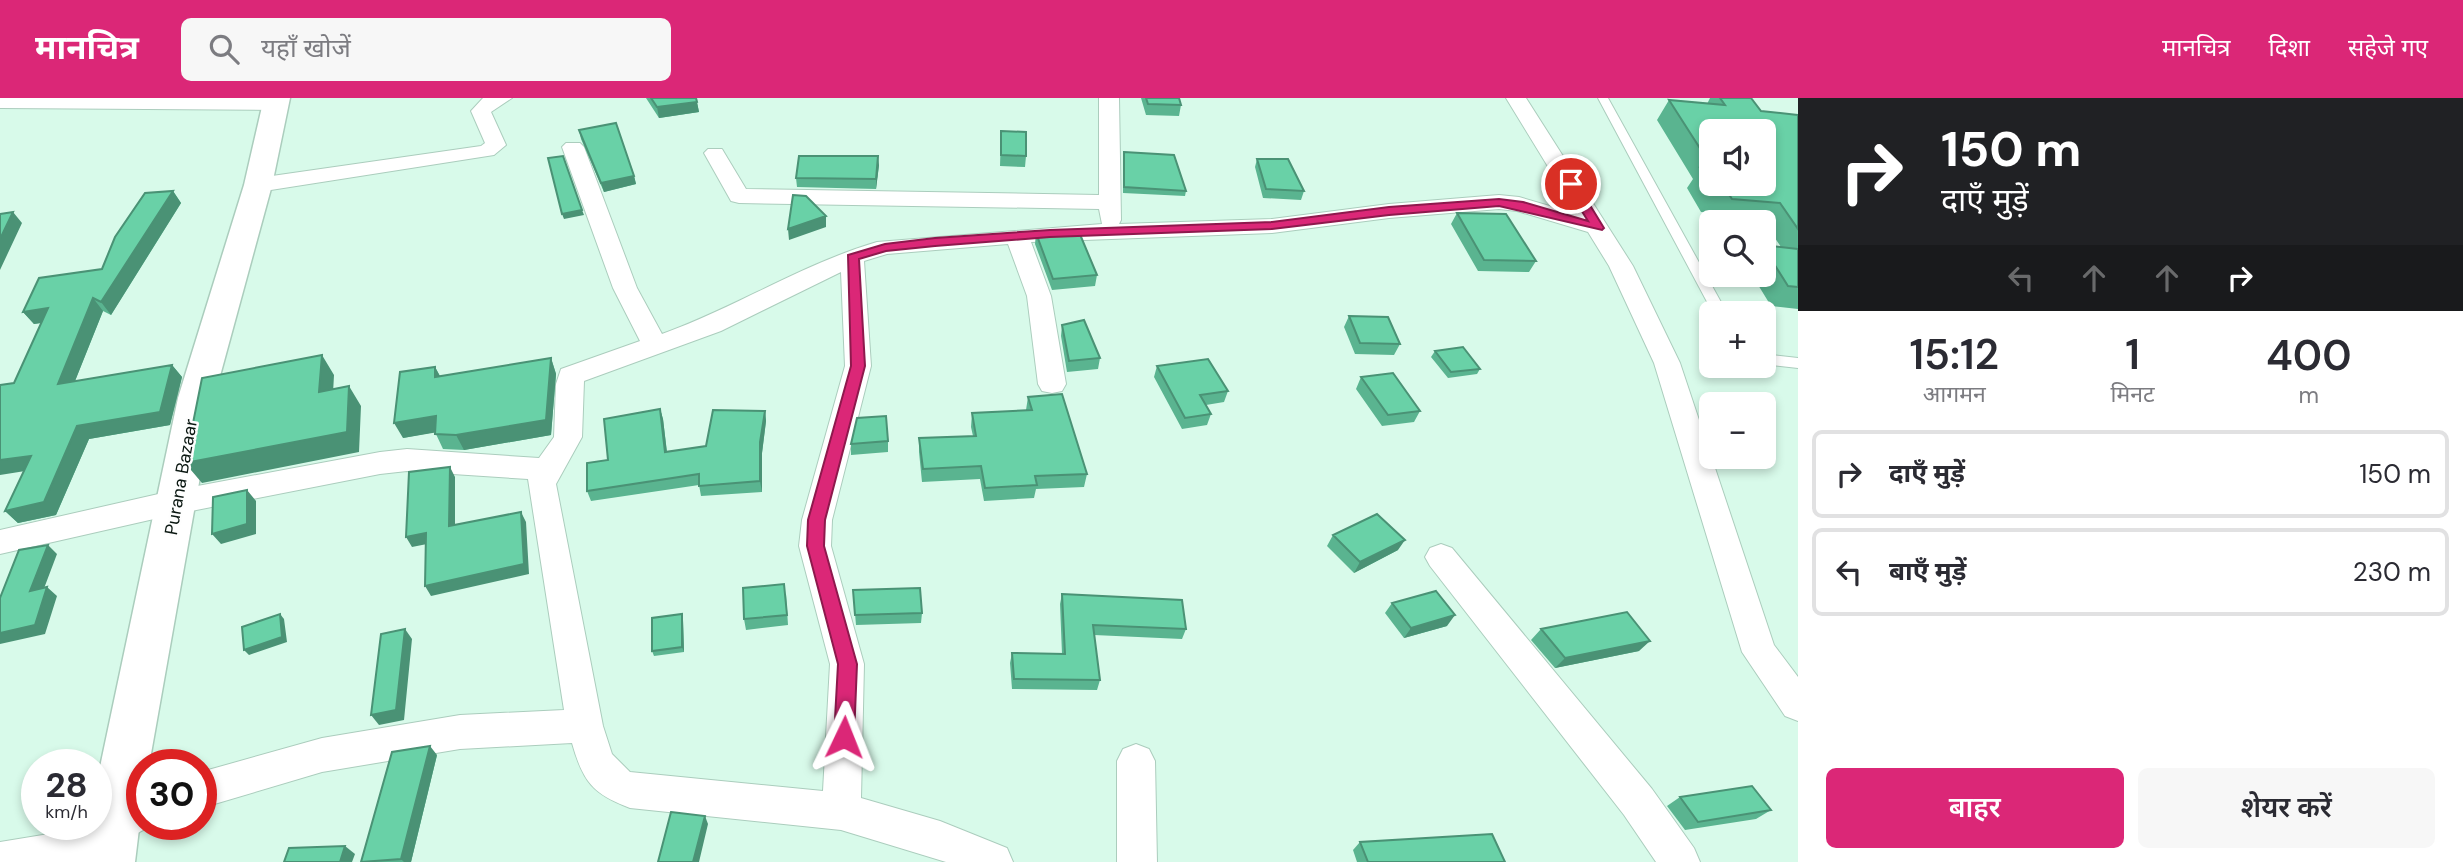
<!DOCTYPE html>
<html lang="hi">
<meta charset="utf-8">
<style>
:root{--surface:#fff;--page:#f7f7f7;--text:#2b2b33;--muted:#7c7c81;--line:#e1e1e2;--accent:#db2777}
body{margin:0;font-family:"DM Sans","Noto Sans Devanagari",sans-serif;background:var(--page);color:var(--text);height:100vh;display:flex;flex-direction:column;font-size:26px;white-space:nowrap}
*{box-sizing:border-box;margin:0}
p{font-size:23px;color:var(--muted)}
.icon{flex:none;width:38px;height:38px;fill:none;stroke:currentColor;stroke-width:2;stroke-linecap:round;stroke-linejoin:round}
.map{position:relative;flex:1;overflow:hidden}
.side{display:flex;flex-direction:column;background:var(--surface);width:665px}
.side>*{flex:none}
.hud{background:#202124;color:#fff;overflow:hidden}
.buttons{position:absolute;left:1699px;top:21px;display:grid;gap:14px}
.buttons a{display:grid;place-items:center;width:77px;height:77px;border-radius:10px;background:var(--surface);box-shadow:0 4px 10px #0003;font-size:35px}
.speed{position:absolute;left:21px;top:651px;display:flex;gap:14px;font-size:35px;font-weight:700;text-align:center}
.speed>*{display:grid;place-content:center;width:91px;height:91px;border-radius:50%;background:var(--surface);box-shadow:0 4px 10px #0003;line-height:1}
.speed small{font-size:18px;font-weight:400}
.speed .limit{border:10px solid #d22;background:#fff;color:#111}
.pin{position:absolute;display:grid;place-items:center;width:60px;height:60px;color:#fff;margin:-30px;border:4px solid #fff;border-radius:50%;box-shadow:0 2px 7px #0007}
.me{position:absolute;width:77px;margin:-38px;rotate:2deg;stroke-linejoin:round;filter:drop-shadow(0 0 5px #0008)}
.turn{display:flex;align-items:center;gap:24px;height:147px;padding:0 28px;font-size:32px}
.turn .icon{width:91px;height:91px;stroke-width:2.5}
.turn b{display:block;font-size:49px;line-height:60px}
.lanes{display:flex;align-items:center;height:66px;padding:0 28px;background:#0003;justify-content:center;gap:35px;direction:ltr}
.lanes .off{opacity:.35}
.eta{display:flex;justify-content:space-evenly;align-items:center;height:119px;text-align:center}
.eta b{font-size:42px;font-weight:600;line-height:49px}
.primary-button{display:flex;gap:14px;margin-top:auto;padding:14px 28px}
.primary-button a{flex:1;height:80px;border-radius:10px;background:var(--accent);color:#fff;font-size:28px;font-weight:600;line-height:80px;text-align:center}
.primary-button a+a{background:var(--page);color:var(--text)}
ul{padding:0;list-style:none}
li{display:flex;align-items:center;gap:21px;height:88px;margin:0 14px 10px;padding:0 14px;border:4px solid var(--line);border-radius:10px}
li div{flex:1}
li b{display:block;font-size:26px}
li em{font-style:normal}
header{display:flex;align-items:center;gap:42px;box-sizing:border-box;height:98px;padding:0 35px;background:var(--accent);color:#fff}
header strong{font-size:33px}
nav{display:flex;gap:38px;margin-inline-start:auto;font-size:24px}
.search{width:490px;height:63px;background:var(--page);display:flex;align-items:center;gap:18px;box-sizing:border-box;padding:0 24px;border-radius:10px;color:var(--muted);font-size:26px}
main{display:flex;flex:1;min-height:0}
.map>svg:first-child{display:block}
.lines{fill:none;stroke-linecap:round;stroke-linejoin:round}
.lane-casing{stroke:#abcdbd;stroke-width:2}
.street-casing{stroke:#abcdbd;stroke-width:2}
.secondary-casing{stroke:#abcdbd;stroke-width:3}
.lane{fill:#fff;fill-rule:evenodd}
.street{fill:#fff;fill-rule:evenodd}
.secondary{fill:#fff;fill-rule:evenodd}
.wall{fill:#5ab490;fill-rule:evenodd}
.shaded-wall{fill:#4a9275}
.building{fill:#69d1a7;stroke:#4a9275;stroke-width:2}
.route{fill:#db2777;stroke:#8e194d;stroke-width:2}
.labels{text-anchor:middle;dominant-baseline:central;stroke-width:5;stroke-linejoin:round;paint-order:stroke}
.street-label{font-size:18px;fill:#0a1711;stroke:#fefefe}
</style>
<header>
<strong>मानचित्र</strong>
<div class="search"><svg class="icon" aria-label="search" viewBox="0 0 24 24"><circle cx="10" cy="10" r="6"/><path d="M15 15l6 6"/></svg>यहाँ खोजें</div>
<nav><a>मानचित्र</a><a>दिशा</a><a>सहेजे गए</a></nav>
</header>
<main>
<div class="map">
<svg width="1798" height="764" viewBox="0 0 1798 764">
<rect width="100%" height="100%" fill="#d8faea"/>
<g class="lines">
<defs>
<path id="lane" d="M 1598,0 L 1608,0 L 1727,215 L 1713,215 Z
M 1764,256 L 1798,260 L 1798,270 L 1764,266 Z"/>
<path id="street" d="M 0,0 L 276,0 L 286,6 L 276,12 L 0,10 Z
M 483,0 L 512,0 L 491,14 L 506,47 L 494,57 L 258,94 L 247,87 L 258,80 L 481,48 L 485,45 L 471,13 Z
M 1099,0 L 1119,0 L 1121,122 L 1119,126 L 1272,121 L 1389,106 L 1499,97 L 1519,99 L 1577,116 L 1506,0 L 1526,0 L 1633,168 L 1680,265 L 1774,547 L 1798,579 L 1798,623 L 1785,618 L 1742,554 L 1654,265 L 1609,168 L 1588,134 L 1517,113 L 1499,111 L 1389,120 L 1272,135 L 1031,144 L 1051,198 L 1066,286 L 1062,293 L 1052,295 L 1042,293 L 1038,286 L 1027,198 L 1008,146 L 887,156 L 864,163 L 871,268 L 832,422 L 831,448 L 864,566 L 861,700 L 940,723 L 1007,750 L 1013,764 L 946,764 L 841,732 L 630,710 C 593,696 583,684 572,645 L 460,651 L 322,674 L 201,710 L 201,674 L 322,640 L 460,617 L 564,612 L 528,381 L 407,373 L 380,376 L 176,416 L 0,456 L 0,432 L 176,392 L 380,354 L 407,351 L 539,360 L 554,339 L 556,286 L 561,271 L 640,243 L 613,190 L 562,49 L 566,45 L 580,45 L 584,49 L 637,190 L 662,236 C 735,210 802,166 877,144 L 1102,126 L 1099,111 L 739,105 L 731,103 L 704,55 L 708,51 L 722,51 L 746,91 L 1099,97 ZM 841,174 L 845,268 L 802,422 L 799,448 L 830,566 L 823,693 L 630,674 L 612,656 L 603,628 L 556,386 L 582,339 L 584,283 L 721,233 Z
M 1441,446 L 1452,450 L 1652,691 L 1694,750 L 1700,764 L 1656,764 L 1624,717 L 1430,468 L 1425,459 L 1430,450 Z
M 1136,646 L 1149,651 L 1155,663 L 1157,764 L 1117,764 L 1117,663 L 1123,651 Z
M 142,693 L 142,726 L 154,726 L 85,764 L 0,764 L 0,744 L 55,735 L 77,726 L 96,726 L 96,716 Z"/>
<path id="secondary" d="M 264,0 L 290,0 L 272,87 L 214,300 L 149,667 L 142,667 L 142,706 L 135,764 L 83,764 L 88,726 L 96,726 L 96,688 L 178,300 L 244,87 Z"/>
</defs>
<use href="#lane" class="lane-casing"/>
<use href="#street" class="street-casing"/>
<use href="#secondary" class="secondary-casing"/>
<use href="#lane" class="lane"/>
<use href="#street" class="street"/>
<use href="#secondary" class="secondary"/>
</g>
<path class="wall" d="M 646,0 L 696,0 L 699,14 L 659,20 Z
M 1141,0 L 1179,0 L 1181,7 L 1179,18 L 1146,17 Z
M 1710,0 L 1751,0 L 1761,13 L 1798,17 L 1798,211 L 1771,208 L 1752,177 L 1764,177 L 1764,147 L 1781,149 L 1764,124 L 1717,120 L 1714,115 L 1701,114 L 1687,90 L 1693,81 L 1657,22 L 1669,2 L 1707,6 ZM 1712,33 L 1764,86 L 1712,86 Z
M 579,32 L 634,78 L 636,86 L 604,94 L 581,41 Z
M 1001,33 L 1026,58 L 1025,69 L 1000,68 Z
M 1124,54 L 1186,93 L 1185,98 L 1123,95 L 1123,59 Z
M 1257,61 L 1304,93 L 1301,102 L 1263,100 L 1255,69 Z
M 879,67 L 876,91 L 797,89 L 796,80 Z
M 173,93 L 181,105 L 111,217 L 103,213 L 75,283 L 172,267 L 182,279 L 170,327 L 89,341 L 56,417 L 18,425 L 5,413 L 24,373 L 14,285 L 41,225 L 34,226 L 23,214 L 102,171 Z
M 1457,115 L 1536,163 L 1529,174 L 1478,173 L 1451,126 Z
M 1036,135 L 1097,177 L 1095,188 L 1052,192 L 1035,146 Z
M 1349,218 L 1400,246 L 1394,257 L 1355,256 L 1344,229 Z
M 1062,227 L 1100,260 L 1098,271 L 1067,274 L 1061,238 Z
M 1435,253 L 1480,271 L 1477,276 L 1448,280 L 1431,259 Z
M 551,260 L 556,276 L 551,337 L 464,352 L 443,351 L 435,334 L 403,340 L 435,269 L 440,278 Z
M 1157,268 L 1228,293 L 1224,304 L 1206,307 L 1211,316 L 1207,327 L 1182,331 L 1154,279 Z
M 1361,279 L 1420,313 L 1414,324 L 1382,328 L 1356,291 Z
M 1028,299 L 1087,376 L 1084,389 L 1036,391 L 1034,400 L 984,403 L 980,381 L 922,384 L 919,354 L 919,340 L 973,338 L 971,329 L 972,315 L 1026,312 Z
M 660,311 L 663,321 L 667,354 L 706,348 L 765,313 L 766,323 L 762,355 L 762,394 L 701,398 L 699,387 L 591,403 L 587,393 L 608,362 Z
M 888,343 L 888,354 L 851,357 L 851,346 Z
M 1333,437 L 1398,452 L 1354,475 L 1327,448 Z
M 853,492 L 922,515 L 921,525 L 856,527 Z
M 786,496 L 788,527 L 746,532 L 744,521 Z
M 1062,496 L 1186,531 L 1182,541 L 1094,537 L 1100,582 L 1097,592 L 1012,591 L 1010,565 L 1012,555 L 1062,556 L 1060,506 Z
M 1392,505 L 1447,528 L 1404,540 L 1385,515 Z
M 682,516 L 683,522 L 684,554 L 654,558 L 652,553 Z
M 1541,531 L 1639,553 L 1555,570 L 1531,542 Z
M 437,657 L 411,764 L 361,764 Z
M 1680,699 L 1771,712 L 1756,721 L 1685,732 L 1667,708 Z
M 1360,744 L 1505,764 L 1357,764 L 1353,752 Z"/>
<path class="shaded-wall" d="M 697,4 L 699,14 L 659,20 L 657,9 Z
M 878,58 L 879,67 L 876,91 L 876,81 Z
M 634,78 L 636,86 L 604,94 L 601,85 Z
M 173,93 L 181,105 L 111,217 L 101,204 Z
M 582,112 L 584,117 L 564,121 L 562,116 Z
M 13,114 L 22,125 L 0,172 L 0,141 Z
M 826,118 L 826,129 L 789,142 L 788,131 Z
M 93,200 L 103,213 L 69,298 L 58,286 Z
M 48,210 L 59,222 L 34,226 L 23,214 Z
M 322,257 L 334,277 L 332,314 L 319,294 Z
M 551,260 L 556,276 L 551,337 L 464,352 L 456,337 Z
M 172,267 L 182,279 L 170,327 L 89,341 L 56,417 L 18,425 L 5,413 L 77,328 Z
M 435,269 L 443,284 L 435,279 Z
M 349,288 L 361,308 L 359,354 L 202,385 L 185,365 Z
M 660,311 L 663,321 L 668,364 L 665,354 Z
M 765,313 L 766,323 L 762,355 L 762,394 L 760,383 L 760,344 Z
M 436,318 L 444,333 L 403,340 L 394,325 Z
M 31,358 L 44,370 L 0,377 L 0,362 Z
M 450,369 L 455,379 L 455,438 L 449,428 Z
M 247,392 L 256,403 L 256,436 L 221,446 L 212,436 Z
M 521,414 L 526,424 L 529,476 L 431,498 L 425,488 Z
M 426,435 L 432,445 L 412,449 L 406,439 Z
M 1405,442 L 1398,452 L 1354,475 L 1360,464 Z
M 48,447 L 57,456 L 40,501 L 30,493 Z
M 47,489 L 57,498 L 45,536 L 0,546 L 0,535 Z
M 280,516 L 284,521 L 287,544 L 249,557 L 244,552 Z
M 682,516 L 683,522 L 684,554 L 682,549 Z
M 1455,517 L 1447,528 L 1404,540 L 1411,530 Z
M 405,531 L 412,541 L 404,622 L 379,627 L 371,617 Z
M 1650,543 L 1639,553 L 1555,570 L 1565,560 Z
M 430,648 L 437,657 L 411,764 L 404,764 L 401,761 Z
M 705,718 L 708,726 L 699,764 L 693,764 Z
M 345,748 L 355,756 L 352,764 L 340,764 Z"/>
<path class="building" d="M 651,0 L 696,0 L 697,4 L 657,9 Z
M 1146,0 L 1179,0 L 1181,7 L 1148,6 Z
M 1720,0 L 1751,0 L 1761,13 L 1798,17 L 1798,131 L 1780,105 L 1732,101 L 1728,95 L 1715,94 L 1700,70 L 1712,71 L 1712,86 L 1764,86 L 1764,33 L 1712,33 L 1712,69 L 1669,2 L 1725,7 Z
M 616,25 L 634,78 L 601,85 L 579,32 Z
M 1001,33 L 1026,34 L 1026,58 L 1001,57 Z
M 1124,54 L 1174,57 L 1186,93 L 1124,89 Z
M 563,58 L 582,112 L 562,116 L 548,60 Z
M 799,58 L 878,58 L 876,81 L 796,80 Z
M 1257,61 L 1288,61 L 1304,93 L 1266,91 Z
M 173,93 L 101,204 L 93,200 L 58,286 L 172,267 L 160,314 L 77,328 L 44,404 L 5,413 L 31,358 L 0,362 L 0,287 L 14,285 L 48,210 L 23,214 L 39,180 L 102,171 L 115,139 L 145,95 Z
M 793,97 L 806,98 L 826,118 L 788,131 Z
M 13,114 L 0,141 L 0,116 Z
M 1457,115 L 1506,116 L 1536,163 L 1484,162 Z
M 1079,134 L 1097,177 L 1053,181 L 1036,135 Z
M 1764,147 L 1798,151 L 1798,189 L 1788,188 L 1764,150 Z
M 1349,218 L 1388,219 L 1400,246 L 1360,245 Z
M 1084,222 L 1100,260 L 1069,263 L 1062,227 Z
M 1463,249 L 1480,271 L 1451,274 L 1435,253 Z
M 322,257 L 319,294 L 349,288 L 347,334 L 185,365 L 202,280 Z
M 551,260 L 546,322 L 456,337 L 435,336 L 436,318 L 394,325 L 400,274 L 435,269 L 435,279 Z
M 1208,261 L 1228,293 L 1200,297 L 1211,316 L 1185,320 L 1157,268 Z
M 1393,275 L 1420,313 L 1388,317 L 1361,279 Z
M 1062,296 L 1087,376 L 1035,378 L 1037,387 L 985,390 L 981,368 L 923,371 L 919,340 L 976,338 L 972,315 L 1032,312 L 1028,299 Z
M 660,311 L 665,354 L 706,348 L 713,312 L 765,313 L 760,344 L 760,383 L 699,388 L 699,376 L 587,393 L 587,365 L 608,362 L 604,321 Z
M 886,318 L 888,343 L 851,346 L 857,320 Z
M 450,369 L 449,428 L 521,414 L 524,466 L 425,488 L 426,435 L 406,439 L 409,374 Z
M 247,392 L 247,426 L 212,436 L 213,399 Z
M 1377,416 L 1405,442 L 1360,464 L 1333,437 Z
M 48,447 L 30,493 L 47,489 L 35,527 L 0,535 L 0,500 L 19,452 Z
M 784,486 L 787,517 L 744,521 L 743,490 Z
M 920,490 L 922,515 L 855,517 L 853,492 Z
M 1436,493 L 1455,517 L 1411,530 L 1392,505 Z
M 1062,496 L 1182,502 L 1186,531 L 1093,527 L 1100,582 L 1014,581 L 1012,555 L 1065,556 Z
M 1627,514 L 1650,543 L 1565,560 L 1541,531 Z
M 280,516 L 282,539 L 244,552 L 242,529 Z
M 682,516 L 682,549 L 652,553 L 652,520 Z
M 405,531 L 396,612 L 371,617 L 381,536 Z
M 430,648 L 401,761 L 361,764 L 392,654 Z
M 1752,688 L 1771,712 L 1698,724 L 1680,699 Z
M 671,714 L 705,718 L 693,764 L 658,764 Z
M 1492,736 L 1505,764 L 1368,764 L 1360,744 Z
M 345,748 L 340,764 L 284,764 L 289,750 Z"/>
<path class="route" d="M 1571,82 L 1577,86 L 1604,130 L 1602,132 L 1499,108 L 1389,117 L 1272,131 L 1050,139 L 935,148 L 886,153 L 859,161 L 865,268 L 825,422 L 824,448 L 857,566 L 854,639 L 851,646 L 844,648 L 837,646 L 834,639 L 838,566 L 807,448 L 808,422 L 851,268 L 848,157 L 885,146 L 935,140 L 1050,132 L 1272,124 L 1389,109 L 1499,101 L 1523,104 L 1588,123 L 1565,86 Z"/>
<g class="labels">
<g class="street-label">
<text transform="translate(181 379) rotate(-80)">Purana Bazaar</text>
</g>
</g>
</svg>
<div class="buttons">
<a><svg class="icon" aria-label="sound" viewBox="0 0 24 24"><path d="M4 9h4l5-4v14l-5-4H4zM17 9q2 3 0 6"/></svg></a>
<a><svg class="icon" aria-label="search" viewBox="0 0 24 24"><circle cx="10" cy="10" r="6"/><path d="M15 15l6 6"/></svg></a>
<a>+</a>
<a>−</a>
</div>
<div class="speed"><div>28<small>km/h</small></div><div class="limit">30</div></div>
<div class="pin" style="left:1571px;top:86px;background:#d93025"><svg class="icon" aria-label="arrive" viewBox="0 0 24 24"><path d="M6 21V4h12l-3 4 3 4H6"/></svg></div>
<svg class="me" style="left:844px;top:639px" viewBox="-20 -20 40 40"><path d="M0-17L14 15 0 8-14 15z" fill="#db2777" stroke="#fff" stroke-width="4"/></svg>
</div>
<section class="side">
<div class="hud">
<div class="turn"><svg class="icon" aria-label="right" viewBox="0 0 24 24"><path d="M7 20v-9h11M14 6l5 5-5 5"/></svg><div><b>150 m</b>दाएँ मुड़ें</div></div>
<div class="lanes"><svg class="icon off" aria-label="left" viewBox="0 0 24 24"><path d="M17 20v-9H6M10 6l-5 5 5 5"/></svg><svg class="icon off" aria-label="ahead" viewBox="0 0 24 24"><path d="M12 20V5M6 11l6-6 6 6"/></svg><svg class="icon off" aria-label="ahead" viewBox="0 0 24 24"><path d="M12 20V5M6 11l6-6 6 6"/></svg><svg class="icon" aria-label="right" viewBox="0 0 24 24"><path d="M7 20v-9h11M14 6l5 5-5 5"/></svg></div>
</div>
<div class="eta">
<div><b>15:12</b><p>आगमन</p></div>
<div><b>1</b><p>मिनट</p></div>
<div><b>400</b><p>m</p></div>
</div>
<ul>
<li><svg class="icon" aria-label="right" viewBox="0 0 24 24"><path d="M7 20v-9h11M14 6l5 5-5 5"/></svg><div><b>दाएँ मुड़ें</b></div><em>150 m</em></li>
<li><svg class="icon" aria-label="left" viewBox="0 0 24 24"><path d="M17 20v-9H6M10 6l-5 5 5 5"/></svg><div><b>बाएँ मुड़ें</b></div><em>230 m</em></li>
</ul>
<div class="primary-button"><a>बाहर</a><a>शेयर करें</a></div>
</section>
</main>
